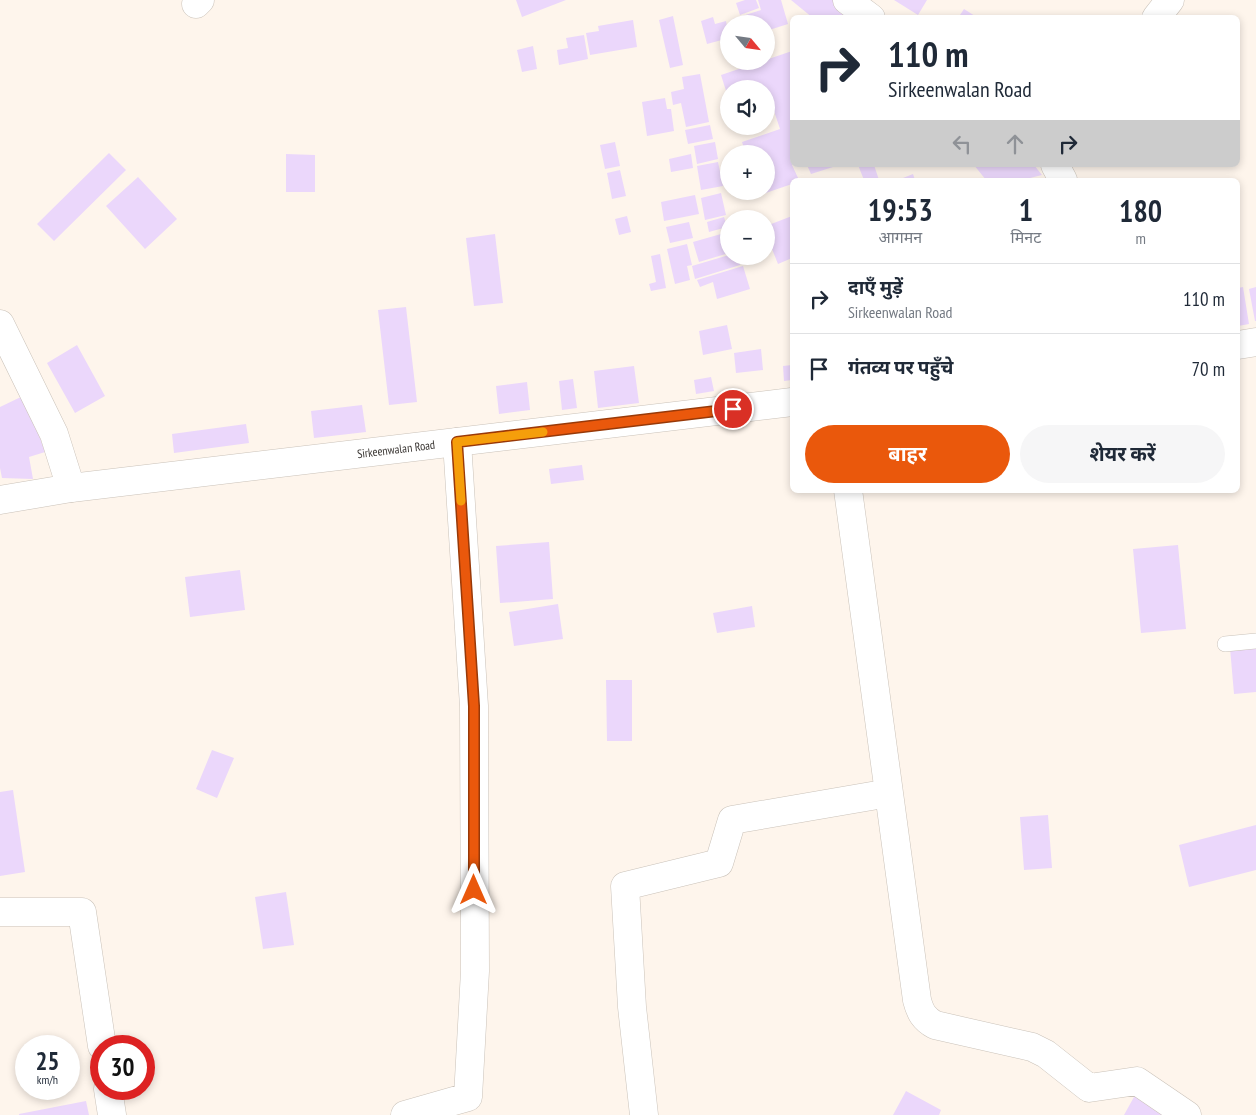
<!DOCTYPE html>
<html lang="hi">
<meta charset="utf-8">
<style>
:root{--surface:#fff;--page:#f6f6f7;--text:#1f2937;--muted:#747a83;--line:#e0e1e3;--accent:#ea580c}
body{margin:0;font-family:"PT Sans Narrow","Noto Sans Devanagari",sans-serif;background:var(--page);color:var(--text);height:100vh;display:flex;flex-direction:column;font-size:19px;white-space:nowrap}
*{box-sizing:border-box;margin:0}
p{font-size:16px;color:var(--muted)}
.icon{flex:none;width:28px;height:28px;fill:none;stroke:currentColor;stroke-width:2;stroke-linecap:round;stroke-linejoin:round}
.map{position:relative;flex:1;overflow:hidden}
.details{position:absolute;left:790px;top:178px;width:450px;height:315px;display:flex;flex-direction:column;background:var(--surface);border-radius:8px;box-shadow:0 2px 8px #0003}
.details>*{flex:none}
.guide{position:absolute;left:790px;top:15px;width:450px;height:152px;border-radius:8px;box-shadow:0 2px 8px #0003;background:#fff;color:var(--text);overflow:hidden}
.needle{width:32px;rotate:119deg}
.tools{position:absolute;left:720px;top:15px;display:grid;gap:10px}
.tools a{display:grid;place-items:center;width:55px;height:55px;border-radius:50%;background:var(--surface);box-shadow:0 2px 8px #0003;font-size:25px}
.speed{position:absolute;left:15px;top:1035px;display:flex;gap:10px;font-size:25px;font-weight:700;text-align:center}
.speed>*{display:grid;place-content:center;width:65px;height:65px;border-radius:50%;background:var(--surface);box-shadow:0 2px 8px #0003;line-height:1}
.speed small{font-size:12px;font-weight:400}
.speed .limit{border:8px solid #d22;background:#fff;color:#111}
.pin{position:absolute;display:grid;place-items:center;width:42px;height:42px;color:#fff;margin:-21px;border:2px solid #fff;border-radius:50%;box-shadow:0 1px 5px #0007}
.me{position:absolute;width:55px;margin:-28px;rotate:0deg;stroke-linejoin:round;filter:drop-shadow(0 0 4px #0008)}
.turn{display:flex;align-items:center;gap:18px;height:105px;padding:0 15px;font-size:22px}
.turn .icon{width:65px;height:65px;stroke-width:2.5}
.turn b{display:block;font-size:35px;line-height:42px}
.lanes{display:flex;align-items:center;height:48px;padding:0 15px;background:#0003;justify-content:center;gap:25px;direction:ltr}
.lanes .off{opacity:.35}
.eta{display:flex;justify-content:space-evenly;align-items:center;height:85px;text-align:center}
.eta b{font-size:30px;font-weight:700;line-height:35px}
.cta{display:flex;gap:10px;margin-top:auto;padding:10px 15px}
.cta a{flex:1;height:58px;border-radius:30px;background:var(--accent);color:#fff;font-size:20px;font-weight:700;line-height:58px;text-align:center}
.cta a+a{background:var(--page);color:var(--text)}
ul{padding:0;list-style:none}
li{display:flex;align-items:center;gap:15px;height:70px;padding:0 15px;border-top:1px solid var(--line)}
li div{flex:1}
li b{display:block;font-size:19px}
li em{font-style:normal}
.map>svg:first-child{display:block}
.building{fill:#ebd7fb}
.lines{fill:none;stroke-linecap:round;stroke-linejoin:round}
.service-casing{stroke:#cac2b9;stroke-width:16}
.minor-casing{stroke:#cac2b9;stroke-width:29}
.tertiary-casing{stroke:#cac2b9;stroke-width:29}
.service{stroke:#fff;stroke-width:15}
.minor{stroke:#fff;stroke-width:28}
.tertiary{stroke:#fff;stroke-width:28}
.route-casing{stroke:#983908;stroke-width:12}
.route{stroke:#ea580c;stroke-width:9}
.slow{stroke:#f59e0b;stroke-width:9}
.labels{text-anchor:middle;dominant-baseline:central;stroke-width:5;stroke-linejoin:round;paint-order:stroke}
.street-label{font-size:12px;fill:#3a3633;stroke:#fff}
</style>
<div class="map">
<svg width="1256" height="1115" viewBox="0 0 1256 1115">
<rect width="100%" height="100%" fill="#fef5ec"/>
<path class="building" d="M 516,0 L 566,0 L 522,17 Z
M 745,0 L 756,0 L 759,8 L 740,15 L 736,3 Z
M 758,0 L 781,0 L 788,24 L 766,31 L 766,24 L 735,24 L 733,19 L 761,10 Z
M 791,0 L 835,0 L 849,11 L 844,18 L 813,18 Z
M 894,0 L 927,0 L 918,15 Z
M 964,9 L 975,16 L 974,18 L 958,18 Z
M 673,16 L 683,65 L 670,68 L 659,20 Z
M 713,17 L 715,24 L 726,21 L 729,38 L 707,44 L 701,21 Z
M 633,20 L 637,47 L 590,55 L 586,33 L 599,31 L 598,26 Z
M 584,35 L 588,59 L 559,65 L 557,50 L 568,48 L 566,38 Z
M 533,46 L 537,69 L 522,72 L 517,50 Z
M 792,51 L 792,165 L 799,180 L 792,180 L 792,184 L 760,195 L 758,191 L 766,191 L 766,154 L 746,154 L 742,142 L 780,129 L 772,105 L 766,106 L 766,89 L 729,89 L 728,97 L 721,75 Z
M 700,74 L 709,122 L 686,127 L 681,103 L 673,105 L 671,92 L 684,89 L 682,77 Z
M 665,98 L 667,109 L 671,109 L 674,131 L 647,136 L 642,102 Z
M 710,125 L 713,139 L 688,144 L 685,130 Z
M 615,142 L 620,166 L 605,169 L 600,145 Z
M 715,142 L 718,159 L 697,164 L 694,146 Z
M 109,153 L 126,170 L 54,241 L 37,224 Z
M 286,154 L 315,155 L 315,192 L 286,192 Z
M 691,154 L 693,168 L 671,172 L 669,159 Z
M 718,162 L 723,186 L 701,190 L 697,166 Z
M 807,165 L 832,165 L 833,167 L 811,174 Z
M 858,165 L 874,165 L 879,180 L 864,180 Z
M 974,165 L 1034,165 L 1042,175 L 1022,180 L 986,180 Z
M 620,170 L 626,196 L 612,199 L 607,173 Z
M 913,174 L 915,180 L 898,180 Z
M 138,177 L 177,219 L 145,249 L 106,206 Z
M 721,193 L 726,215 L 705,220 L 701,198 Z
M 695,195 L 699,214 L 664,221 L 661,202 Z
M 627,216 L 631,232 L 619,235 L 615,219 Z
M 792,216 L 792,258 L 778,264 L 766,234 L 766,226 Z
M 724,217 L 727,227 L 709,232 L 707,222 Z
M 689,222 L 693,238 L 670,243 L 666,227 Z
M 728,232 L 729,253 L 699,262 L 693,242 Z
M 495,234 L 503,303 L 474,306 L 466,238 Z
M 687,244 L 692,265 L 687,266 L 690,280 L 675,284 L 667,249 Z
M 660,254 L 666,288 L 651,291 L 649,284 L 656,282 L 651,256 Z
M 729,255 L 738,256 L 740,265 L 695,279 L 692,266 Z
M 743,266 L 750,289 L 717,299 L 713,282 L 700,287 L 697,280 Z
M 1243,287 L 1249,324 L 1238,326 L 1238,288 Z
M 1256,287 L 1256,321 L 1255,321 L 1249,289 Z
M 406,307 L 417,402 L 389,405 L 378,310 Z
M 727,325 L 732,349 L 703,355 L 699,331 Z
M 77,345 L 105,396 L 75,413 L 47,363 Z
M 761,349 L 763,370 L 736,373 L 734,353 Z
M 792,365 L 792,380 L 784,381 L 783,366 Z
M 634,366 L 639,403 L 598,408 L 594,371 Z
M 711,377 L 714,391 L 696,394 L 694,380 Z
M 573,379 L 577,408 L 562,410 L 559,381 Z
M 527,382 L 530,410 L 499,414 L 496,386 Z
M 25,395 L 45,452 L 29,457 L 33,479 L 2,478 L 0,468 L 0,407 Z
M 362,405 L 366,432 L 314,438 L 311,411 Z
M 246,424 L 249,443 L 174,453 L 172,434 Z
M 582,465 L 584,480 L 551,484 L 549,469 Z
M 549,542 L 553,599 L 500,603 L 496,546 Z
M 1178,545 L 1186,629 L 1141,633 L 1133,549 Z
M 240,570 L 245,610 L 190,617 L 185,577 Z
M 558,604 L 563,639 L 514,646 L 509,612 Z
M 752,606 L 755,627 L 717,633 L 713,613 Z
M 1256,645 L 1256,692 L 1234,694 L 1230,648 Z
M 606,680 L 632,680 L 632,741 L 607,741 Z
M 212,750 L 234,758 L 217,798 L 196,789 Z
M 13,790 L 25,872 L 0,876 L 0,792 Z
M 1048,815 L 1052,868 L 1024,870 L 1020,817 Z
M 1256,825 L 1256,870 L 1189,887 L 1179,845 Z
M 286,892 L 294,945 L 263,949 L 255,897 Z
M 1139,1088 L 1180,1115 L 1124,1115 Z
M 906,1091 L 941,1110 L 939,1115 L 893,1115 Z
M 86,1101 L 89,1115 L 19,1115 L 19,1114 Z"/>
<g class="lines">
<defs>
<path id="service" d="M 1225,644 L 1256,641"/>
<path id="minor" d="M 847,0 L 871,18
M 196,4 L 200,0
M 1156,18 L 1170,0
M 1055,165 L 1063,180
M 0,324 L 54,434 L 71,488
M 848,490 L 917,1000 C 920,1012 924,1019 935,1025 L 1032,1047 L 1046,1054 L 1089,1088 L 1137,1081 L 1187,1115
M 0,912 L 82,912 L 102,1046
M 108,1089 L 112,1115
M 405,1115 L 468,1097 L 475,971 L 474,706 L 457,442
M 644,1115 L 632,1007 L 625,886 L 719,863 L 732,820 L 889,793"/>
<path id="tertiary" d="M 1238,345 L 1256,342
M 0,500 L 71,488 L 792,402"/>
</defs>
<use href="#service" class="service-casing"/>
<use href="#minor" class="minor-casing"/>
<use href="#tertiary" class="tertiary-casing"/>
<use href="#service" class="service"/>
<use href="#minor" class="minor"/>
<use href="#tertiary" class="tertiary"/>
</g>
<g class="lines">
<defs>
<path id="route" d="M 474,890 L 474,706 L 457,442 L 733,409"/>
</defs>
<use href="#route" class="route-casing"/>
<use href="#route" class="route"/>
<path class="slow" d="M 461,501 L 457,442 L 543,432"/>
</g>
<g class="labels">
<g class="street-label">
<text transform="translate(396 449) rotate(-7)">Sirkeenwalan Road</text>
</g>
</g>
</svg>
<div class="tools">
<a><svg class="needle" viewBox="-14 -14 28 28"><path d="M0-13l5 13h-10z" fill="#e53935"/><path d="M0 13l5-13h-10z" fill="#747a83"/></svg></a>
<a><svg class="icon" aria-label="sound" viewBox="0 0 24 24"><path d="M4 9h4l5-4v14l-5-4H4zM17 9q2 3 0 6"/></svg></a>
<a>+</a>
<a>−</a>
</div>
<div class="speed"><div>25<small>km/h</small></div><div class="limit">30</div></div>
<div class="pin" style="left:733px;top:409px;background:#d93025"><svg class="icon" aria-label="arrive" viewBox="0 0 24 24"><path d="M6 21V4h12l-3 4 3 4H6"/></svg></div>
<svg class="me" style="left:474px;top:890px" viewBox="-20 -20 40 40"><path d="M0-17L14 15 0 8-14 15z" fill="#ea580c" stroke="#fff" stroke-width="4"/></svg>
<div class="guide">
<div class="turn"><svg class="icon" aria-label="right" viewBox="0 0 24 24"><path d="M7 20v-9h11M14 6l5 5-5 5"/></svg><div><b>110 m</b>Sirkeenwalan Road</div></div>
<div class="lanes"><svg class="icon off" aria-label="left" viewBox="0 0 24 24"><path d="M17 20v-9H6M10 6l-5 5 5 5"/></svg><svg class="icon off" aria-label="ahead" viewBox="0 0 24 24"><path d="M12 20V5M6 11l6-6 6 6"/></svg><svg class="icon" aria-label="right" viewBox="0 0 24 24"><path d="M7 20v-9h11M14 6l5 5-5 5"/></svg></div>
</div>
<section class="details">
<div class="eta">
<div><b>19:53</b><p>आगमन</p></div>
<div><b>1</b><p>मिनट</p></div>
<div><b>180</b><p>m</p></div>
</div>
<ul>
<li><svg class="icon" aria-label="right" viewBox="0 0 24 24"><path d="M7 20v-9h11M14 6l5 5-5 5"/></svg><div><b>दाएँ मुड़ें</b><p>Sirkeenwalan Road</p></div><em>110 m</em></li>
<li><svg class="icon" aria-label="arrive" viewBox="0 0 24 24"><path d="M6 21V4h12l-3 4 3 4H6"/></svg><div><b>गंतव्य पर पहुँचे</b></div><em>70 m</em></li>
</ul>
<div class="cta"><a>बाहर</a><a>शेयर करें</a></div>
</section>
</div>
